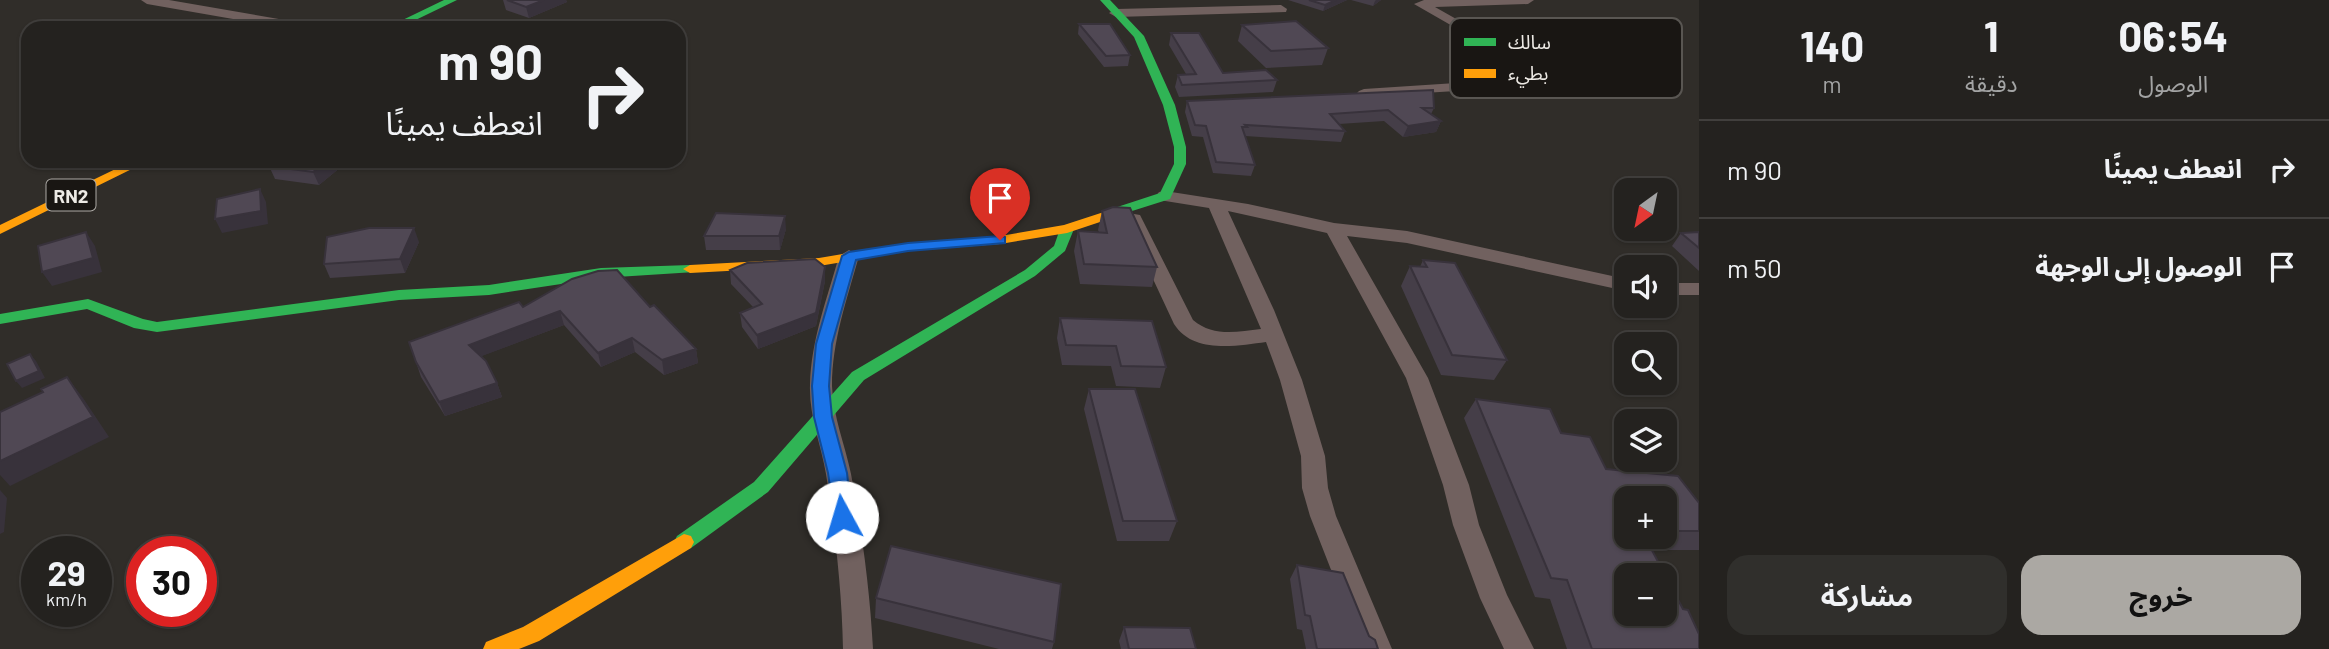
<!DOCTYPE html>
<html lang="ar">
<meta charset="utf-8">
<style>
:root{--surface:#24221f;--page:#302f2c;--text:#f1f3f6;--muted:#a3a4a4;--line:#413f3d;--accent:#aba8a3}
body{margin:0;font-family:Barlow,"Noto Sans Arabic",sans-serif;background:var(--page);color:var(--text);direction:rtl;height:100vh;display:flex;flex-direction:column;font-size:26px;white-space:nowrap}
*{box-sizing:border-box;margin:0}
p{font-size:23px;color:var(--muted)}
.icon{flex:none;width:38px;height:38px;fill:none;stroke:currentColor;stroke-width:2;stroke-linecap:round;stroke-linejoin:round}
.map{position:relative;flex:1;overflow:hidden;direction:ltr}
.side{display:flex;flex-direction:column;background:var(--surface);width:630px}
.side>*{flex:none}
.guide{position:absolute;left:21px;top:21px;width:665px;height:147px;border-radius:21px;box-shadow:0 2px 5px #0004,0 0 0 2px var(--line);direction:rtl;background:#24221f;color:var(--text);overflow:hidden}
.needle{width:46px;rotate:213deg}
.tools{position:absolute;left:1614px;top:178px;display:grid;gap:14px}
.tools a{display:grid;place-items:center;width:63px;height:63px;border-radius:14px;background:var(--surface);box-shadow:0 2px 5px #0004,0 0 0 2px var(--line);font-size:35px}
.speed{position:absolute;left:21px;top:536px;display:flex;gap:14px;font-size:35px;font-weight:700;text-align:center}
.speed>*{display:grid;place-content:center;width:91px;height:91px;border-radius:50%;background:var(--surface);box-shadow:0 2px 5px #0004,0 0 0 2px var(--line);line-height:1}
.speed small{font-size:18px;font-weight:400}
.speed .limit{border:10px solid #d22;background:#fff;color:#111}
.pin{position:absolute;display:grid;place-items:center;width:60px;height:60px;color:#fff;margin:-72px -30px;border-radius:50% 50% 50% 0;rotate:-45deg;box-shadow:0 0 7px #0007}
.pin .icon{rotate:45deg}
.me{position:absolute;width:77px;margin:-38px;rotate:354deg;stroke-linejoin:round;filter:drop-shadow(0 0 5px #0008)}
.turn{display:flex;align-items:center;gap:24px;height:147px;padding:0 28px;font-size:32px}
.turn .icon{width:91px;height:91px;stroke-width:2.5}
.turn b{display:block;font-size:49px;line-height:60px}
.eta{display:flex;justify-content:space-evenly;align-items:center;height:119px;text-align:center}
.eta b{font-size:42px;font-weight:700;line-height:49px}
.button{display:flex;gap:14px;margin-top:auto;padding:14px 28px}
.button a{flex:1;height:80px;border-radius:21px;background:var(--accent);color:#111;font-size:28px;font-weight:700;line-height:80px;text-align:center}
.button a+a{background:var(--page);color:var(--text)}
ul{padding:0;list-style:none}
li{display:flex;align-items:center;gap:21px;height:98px;padding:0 28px;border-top:2px solid var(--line)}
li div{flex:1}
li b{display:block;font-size:26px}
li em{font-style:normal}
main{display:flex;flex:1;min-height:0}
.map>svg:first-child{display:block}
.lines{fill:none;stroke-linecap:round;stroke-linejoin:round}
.street{fill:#71615f;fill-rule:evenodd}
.fast{fill:#30b455;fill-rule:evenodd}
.slow{fill:#ff9f0a;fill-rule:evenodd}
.wall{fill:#453e48;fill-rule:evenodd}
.shaded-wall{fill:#38323b}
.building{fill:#504854;stroke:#38323b;stroke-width:2;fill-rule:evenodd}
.route{fill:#1a73e8;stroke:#114b97;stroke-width:2}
.labels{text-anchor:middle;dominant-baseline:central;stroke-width:7;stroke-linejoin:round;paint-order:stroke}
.shield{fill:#191613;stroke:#adaaa6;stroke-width:2}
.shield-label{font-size:19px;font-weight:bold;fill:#edeae5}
.key{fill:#191613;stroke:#595652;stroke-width:2}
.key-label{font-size:19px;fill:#edeae5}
</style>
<main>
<section class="side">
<div class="eta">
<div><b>06:54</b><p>الوصول</p></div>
<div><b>1</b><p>دقيقة</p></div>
<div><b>140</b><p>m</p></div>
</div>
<ul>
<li><svg class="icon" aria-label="right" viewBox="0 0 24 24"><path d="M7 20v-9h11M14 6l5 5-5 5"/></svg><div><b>انعطف يمينًا</b></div><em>90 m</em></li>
<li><svg class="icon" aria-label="arrive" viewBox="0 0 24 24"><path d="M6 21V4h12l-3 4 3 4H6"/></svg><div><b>الوصول إلى الوجهة</b></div><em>50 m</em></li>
</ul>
<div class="button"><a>خروج</a><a>مشاركة</a></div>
</section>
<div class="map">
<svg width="1699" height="649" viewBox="0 0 1699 649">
<rect width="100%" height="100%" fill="#302d29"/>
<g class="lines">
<path class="street" d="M 141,0 L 169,0 L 308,24 L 315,28 L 285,28 L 147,4 Z
M 1424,0 L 1534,0 L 1528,4 L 1435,7 L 1550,72 L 1543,76 L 1456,91 L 1359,97 L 1356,94 L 1359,91 L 1364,89 L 1456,83 L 1529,70 L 1414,4 Z
M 1281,5 L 1287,9 L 1286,12 L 1116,17 L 1109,13 L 1116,9 Z
M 1165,191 L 1248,204 L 1334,223 L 1407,231 L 1626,279 L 1626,291 L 1407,243 L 1347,236 L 1428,378 L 1469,485 L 1479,525 L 1507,595 L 1534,649 L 1504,649 L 1480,598 L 1453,525 L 1443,485 L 1406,378 L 1327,233 L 1228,211 L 1274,310 L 1302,380 L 1325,456 L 1328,488 L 1336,516 L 1392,649 L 1362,649 L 1310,516 L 1302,488 L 1301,456 L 1280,380 L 1266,342 C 1236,346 1193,354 1174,324 L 1125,219 L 1134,214 L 1140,215 L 1193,320 C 1213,337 1236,332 1261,329 L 1209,208 L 1159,200 L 1156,196 L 1159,192 Z
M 849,250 L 859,256 C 847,299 832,341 832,386 C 833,417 845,444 851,474 C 862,531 870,591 873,649 L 843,649 C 842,591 835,531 826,474 C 821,444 809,417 810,385 C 811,340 827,299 839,256 Z
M 1664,283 L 1699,283 L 1699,295 L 1664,295 Z"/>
<path class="fast" d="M 444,0 L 457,0 L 399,28 L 386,28 Z
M 1100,0 L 1110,0 L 1144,36 L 1175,105 L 1186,147 L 1186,164 L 1170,199 L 1110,218 L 1105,217 L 1103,214 L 1105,211 L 1160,193 L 1174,164 L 1174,147 L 1163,105 L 1134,37 Z
M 1067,225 L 1074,229 L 1065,251 L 1035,276 L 864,380 L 768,492 L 691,548 L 684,550 L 677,548 L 674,542 L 677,536 L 754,482 L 852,372 L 1025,270 L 1054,246 L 1060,229 Z
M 690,265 L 695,266 L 697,269 L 695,272 L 601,278 L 489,295 L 399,300 L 157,332 L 134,328 L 87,309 L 0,324 L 0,314 L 88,299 L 143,319 L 157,322 L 399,290 L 489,285 L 601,268 Z"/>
<path class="slow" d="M 132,161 L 148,161 L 0,234 L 0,225 Z
M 1110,210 L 1115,211 L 1117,214 L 1115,217 L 1067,233 L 1000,244 L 908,251 L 819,266 L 690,273 L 683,269 L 690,265 L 819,258 L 908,243 L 1000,236 L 1064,225 Z
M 684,534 L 691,536 L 694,542 L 691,548 L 539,641 L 519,649 L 483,649 L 486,642 L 523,627 Z"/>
</g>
<path class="wall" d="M 503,0 L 566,0 L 567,2 L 529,18 L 506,10 Z
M 1288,0 L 1347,0 L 1323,11 Z
M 1351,0 L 1381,0 L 1373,6 Z
M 1079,24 L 1130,55 L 1128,66 L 1104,67 L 1078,34 Z
M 1242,25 L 1328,48 L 1322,65 L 1266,68 L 1238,41 Z
M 1171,33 L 1223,73 L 1277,80 L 1273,92 L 1179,97 L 1175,87 L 1178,75 L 1186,74 L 1169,45 Z
M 1187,101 L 1434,108 L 1431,114 L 1441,121 L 1436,132 L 1403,137 L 1384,121 L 1339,124 L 1345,131 L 1341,142 L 1245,136 L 1255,165 L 1251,176 L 1213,173 L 1203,137 L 1192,136 L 1185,112 Z
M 347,162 L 319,185 L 275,179 L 269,166 Z
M 1102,211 L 1157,267 L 1152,287 L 1080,284 L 1074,251 L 1078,231 L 1099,232 L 1098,230 Z
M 786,229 L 780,250 L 706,250 L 704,236 Z
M 1699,232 L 1699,271 L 1672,246 L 1681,233 Z
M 419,242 L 405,273 L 330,278 L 324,264 Z
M 1423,260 L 1507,360 L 1494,380 L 1441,375 L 1401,286 L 1410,266 L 1420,267 Z
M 825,267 L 825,281 L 816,326 L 758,349 L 742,327 L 740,313 L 753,307 L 731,284 L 730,270 Z
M 523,307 L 650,307 L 696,349 L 698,363 L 664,375 L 635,352 L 601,367 L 564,325 L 481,356 L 497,383 L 502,397 L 445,416 L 421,377 L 416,362 Z
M 1060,318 L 1166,367 L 1160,388 L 1116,386 L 1111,366 L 1062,365 L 1057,338 Z
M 1089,389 L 1177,521 L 1169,541 L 1117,541 L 1084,409 Z
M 1476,399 L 1561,433 L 1606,469 L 1699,503 L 1699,550 L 1652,550 L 1683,609 L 1699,649 L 1567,649 L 1550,599 L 1535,597 L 1464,418 ZM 1664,499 L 1664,537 L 1626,537 Z
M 1297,565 L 1369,636 L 1378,649 L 1306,649 L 1302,630 L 1297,629 L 1290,579 Z
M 876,598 L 1054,642 L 1052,649 L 999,649 L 875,618 Z
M 1124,627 L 1196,649 L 1121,649 L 1119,641 Z"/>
<path class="shaded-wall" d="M 544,0 L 566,0 L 567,2 L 529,18 L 526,7 Z
M 1336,0 L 1347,0 L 1323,11 L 1325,5 Z
M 1376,0 L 1381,0 L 1373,6 L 1375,1 Z
M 1441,121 L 1436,132 L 1403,137 L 1408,126 Z
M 327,161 L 347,162 L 319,185 L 313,172 Z
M 260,189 L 266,202 L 268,224 L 222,233 L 215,219 Z
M 785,216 L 786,229 L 780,250 L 779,236 Z
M 414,228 L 419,242 L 405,273 L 400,259 Z
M 86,232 L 95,246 L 102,272 L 52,286 L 42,272 Z
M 825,267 L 825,281 L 816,326 L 758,349 L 757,335 Z
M 560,311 L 564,325 L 474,359 L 469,345 Z
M 632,338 L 635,352 L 601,367 L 598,353 Z
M 696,349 L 698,363 L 664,375 L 662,360 Z
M 30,354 L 36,361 L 45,378 L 22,388 L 16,381 Z
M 67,377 L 83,398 L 109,437 L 10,486 L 0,475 L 0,461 Z
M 497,383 L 502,397 L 445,416 L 439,402 Z
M 0,490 L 7,498 L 4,532 L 0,534 Z"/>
<path class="building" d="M 507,0 L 544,0 L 526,7 Z
M 1309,0 L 1336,0 L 1325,5 Z
M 295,21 L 315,28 L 277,28 Z
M 1296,21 L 1328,48 L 1271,51 L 1242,25 Z
M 1079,24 L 1110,24 L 1130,55 L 1106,56 Z
M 1171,33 L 1199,33 L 1223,73 L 1266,70 L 1277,80 L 1182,85 L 1178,75 L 1196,74 Z
M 1433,90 L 1434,108 L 1422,108 L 1441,121 L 1408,126 L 1388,110 L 1330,114 L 1345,131 L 1245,125 L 1247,127 L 1242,127 L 1255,165 L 1216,162 L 1206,126 L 1195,125 L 1187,101 Z
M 275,161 L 327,161 L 313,172 L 269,166 Z
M 260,189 L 261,211 L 215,219 L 217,199 Z
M 1113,207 L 1130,208 L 1157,267 L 1084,264 L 1078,231 L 1107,233 L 1102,211 Z
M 716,213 L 785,216 L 779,236 L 704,236 Z
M 369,228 L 414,228 L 400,259 L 324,264 L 327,237 Z
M 86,232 L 93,258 L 42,272 L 38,246 Z
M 1699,232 L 1699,248 L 1681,233 Z
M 815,259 L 825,267 L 816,313 L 757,335 L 740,313 L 762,304 L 730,270 L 747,263 Z
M 1423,260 L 1455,263 L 1507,360 L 1452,355 L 1410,266 L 1427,267 Z
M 617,270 L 650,307 L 654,305 L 696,349 L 662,360 L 632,338 L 598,353 L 560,311 L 469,345 L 486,361 L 497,383 L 439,402 L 416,362 L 409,342 L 519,302 L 523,307 L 572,279 L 598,271 Z
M 1060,318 L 1152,321 L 1166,367 L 1121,366 L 1116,346 L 1066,345 Z
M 30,354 L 39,371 L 16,381 L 7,364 Z
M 67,377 L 93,417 L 0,461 L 0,412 L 43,392 L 41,389 Z
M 1089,389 L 1135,389 L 1177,521 L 1123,521 Z
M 1476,399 L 1550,409 L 1561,433 L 1590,437 L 1606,469 L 1678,476 L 1699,503 L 1699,531 L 1664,531 L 1664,499 L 1626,499 L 1626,537 L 1645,537 L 1683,609 L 1688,610 L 1699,634 L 1699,649 L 1592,649 L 1567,580 L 1551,578 ZM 1626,576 L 1664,576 L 1664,614 L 1626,614 Z
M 891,546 L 1061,584 L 1054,642 L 876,598 Z
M 1297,565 L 1343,573 L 1369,636 L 1375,640 L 1378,649 L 1317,649 L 1310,616 L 1305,615 Z
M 1124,627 L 1190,628 L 1196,649 L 1129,649 Z"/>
<path class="route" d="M 1000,236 L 1005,237 L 1005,243 L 908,251 L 856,260 L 832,344 L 829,386 L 832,417 L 847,473 L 852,517 L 849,522 L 842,525 L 835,522 L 828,473 L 814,417 L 812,386 L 816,344 L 842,256 L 849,252 L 908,243 Z"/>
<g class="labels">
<rect class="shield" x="46.5" y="179.5" width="49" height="31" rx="5"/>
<g class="shield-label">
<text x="71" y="195">RN2</text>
</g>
</g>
<rect x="1450" y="18" width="232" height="80" rx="10" class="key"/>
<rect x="1464" y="38" width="32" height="8" fill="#30b455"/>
<rect x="1464" y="69" width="32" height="9" fill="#ff9f0a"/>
<g class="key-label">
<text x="1508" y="49">سالك</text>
<text x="1508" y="80">بطيء</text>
</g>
</svg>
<div class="tools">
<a><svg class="needle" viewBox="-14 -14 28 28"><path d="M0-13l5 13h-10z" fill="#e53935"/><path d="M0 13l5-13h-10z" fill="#a3a4a4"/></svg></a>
<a><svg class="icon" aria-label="sound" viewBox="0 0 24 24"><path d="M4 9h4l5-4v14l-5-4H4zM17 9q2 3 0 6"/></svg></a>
<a><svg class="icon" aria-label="search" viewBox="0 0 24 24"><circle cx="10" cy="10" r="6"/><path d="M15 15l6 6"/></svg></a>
<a><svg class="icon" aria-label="layers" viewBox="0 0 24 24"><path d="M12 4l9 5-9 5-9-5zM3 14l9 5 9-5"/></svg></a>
<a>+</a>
<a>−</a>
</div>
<div class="speed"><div>29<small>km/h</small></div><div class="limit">30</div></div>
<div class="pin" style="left:1000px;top:240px;background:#d93025"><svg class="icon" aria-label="arrive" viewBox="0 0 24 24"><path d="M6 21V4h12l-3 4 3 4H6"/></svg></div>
<svg class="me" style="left:842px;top:517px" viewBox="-20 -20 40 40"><circle r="19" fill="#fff"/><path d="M0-13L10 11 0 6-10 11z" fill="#1a73e8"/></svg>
<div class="guide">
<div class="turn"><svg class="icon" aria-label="right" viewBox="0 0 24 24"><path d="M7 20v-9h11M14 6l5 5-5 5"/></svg><div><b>90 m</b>انعطف يمينًا</div></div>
</div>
</div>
</main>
